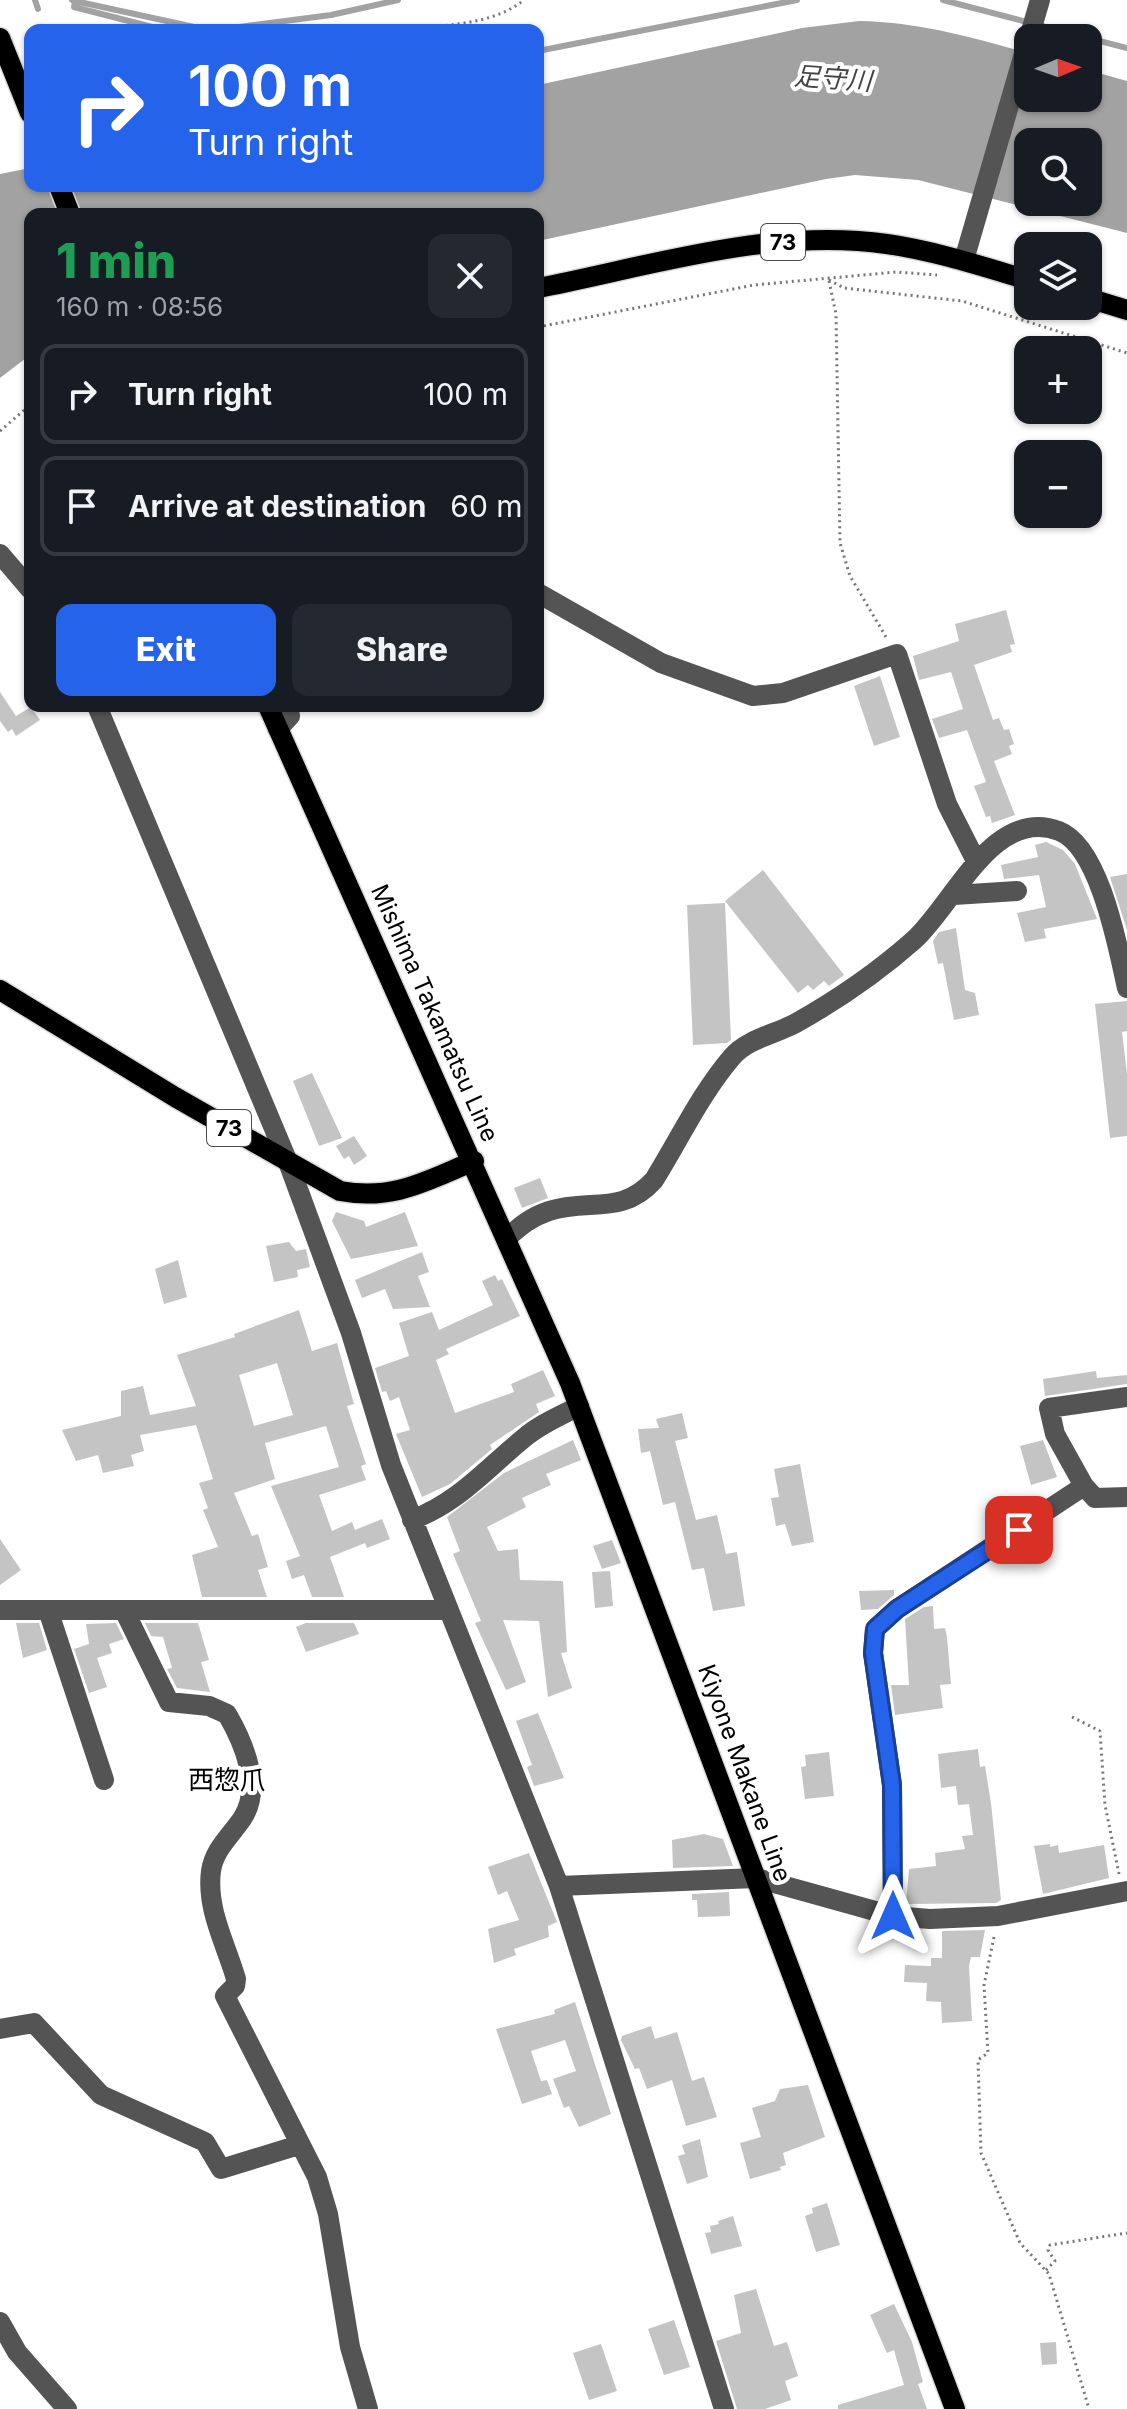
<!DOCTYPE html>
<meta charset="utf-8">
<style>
:root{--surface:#171b24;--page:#242831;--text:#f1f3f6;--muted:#9ea1a6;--line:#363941;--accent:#2563eb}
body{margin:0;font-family:Inter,"Noto Sans JP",sans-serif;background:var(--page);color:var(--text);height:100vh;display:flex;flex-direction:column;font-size:30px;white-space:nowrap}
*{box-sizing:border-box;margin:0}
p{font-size:26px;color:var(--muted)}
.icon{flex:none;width:44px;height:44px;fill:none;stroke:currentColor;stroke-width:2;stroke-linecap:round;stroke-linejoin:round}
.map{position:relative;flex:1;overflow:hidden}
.details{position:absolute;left:24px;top:208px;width:520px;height:504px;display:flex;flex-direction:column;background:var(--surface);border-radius:16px;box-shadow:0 2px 6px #0004}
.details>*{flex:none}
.banner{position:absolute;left:24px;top:24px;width:520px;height:168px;border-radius:16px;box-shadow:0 2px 6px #0004;background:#2563eb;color:#fff;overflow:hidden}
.needle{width:52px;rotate:88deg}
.buttons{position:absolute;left:1014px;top:24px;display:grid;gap:16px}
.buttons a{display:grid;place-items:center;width:88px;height:88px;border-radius:16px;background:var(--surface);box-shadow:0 2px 6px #0004;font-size:40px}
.pin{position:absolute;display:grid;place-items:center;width:68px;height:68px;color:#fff;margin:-34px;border-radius:16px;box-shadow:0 4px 12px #0006}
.me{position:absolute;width:88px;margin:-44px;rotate:0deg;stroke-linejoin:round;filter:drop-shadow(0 0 6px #0008)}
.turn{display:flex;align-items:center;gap:28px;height:168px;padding:0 32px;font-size:36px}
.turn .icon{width:104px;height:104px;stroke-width:2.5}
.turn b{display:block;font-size:56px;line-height:68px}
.round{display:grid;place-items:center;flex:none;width:84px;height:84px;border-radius:16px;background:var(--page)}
.head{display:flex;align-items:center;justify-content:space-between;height:136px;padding:0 32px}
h1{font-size:48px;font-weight:800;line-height:60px;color:#1e9e55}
.button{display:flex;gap:16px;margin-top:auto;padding:16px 32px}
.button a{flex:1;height:92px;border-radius:16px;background:var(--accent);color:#fff;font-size:32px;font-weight:800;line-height:92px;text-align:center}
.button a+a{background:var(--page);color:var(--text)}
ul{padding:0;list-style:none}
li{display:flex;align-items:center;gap:24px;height:100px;margin:0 16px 12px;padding:0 16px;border:4px solid var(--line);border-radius:16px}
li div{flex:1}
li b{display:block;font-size:30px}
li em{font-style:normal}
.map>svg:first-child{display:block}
.water{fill:#a2a2a2;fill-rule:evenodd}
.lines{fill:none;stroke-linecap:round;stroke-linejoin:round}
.stream{stroke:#a2a2a2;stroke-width:6}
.building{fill:#c4c4c4;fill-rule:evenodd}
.major-casing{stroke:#dbdbdb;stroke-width:23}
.path{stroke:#767676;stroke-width:3;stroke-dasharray:2 4;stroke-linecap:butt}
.minor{stroke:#545454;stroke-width:20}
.major{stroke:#000;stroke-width:20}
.route-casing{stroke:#184099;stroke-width:20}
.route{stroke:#2563eb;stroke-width:14}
.labels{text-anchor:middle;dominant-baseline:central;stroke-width:8;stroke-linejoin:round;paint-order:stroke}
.shield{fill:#fff;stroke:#4c4c4c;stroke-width:2}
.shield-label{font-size:22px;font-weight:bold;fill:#000}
.street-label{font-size:24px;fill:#000;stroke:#fff}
.water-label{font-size:26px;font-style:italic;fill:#434343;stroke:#fff}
.neighbourhood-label{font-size:26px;fill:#000;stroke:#fff}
</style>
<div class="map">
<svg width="1127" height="2409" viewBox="0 0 1127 2409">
<rect width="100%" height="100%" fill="#fff"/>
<path class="water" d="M 859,21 C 918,22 971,37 1028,53 L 1028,98 L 1088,98 L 1088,70 L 1127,81 L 1127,233 L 918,180 L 855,175 L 826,179 L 538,241 L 538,214 L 30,214 L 30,355 L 0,378 L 0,174 L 30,168 L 30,186 L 538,186 L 538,85 L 802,28 ZM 1028,142 L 1088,142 L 1088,202 L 1028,202 Z"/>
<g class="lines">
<path class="stream" d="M 35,0 L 38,9
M 72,0 L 75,1 L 74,7 L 164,30
M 943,0 L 1127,48
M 75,1 L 208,30
M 216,30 L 331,15 L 398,0
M 538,51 L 797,0"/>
</g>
<path class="building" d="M 1006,610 L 1015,644 L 1010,645 L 1012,652 L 974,665 L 993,720 L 999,718 L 1004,730 L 1009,729 L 1014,744 L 1009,746 L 1012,754 L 994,761 L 1015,815 L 992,823 L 990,816 L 986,817 L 974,786 L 986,782 L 967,730 L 939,738 L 932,719 L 963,709 L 951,672 L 919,680 L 913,656 L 959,641 L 955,624 Z
M 880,676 L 900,737 L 874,746 L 854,686 Z
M 0,692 L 16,716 L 31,707 L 40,720 L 16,736 L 12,729 L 8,732 L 0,721 Z
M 1046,842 L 1063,850 L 1075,864 L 1097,919 L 1044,929 L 1046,938 L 1025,942 L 1017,913 L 1046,907 L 1039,875 L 1004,879 L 1001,865 L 1038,857 L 1035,845 Z
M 763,870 L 844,975 L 829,986 L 824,981 L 813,990 L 808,985 L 798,993 L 725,901 Z
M 1127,874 L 1127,930 L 1110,877 Z
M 725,903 L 731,1040 L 727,1043 L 693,1045 L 687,905 Z
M 956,928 L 965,990 L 975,993 L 979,1015 L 954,1020 L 943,963 L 938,964 L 933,941 L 939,932 Z
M 1127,1001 L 1127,1031 L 1122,1032 L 1127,1074 L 1127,1136 L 1110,1138 L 1095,1004 Z
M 312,1073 L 342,1138 L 319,1146 L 293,1081 Z
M 354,1136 L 367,1156 L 354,1165 L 349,1156 L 344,1159 L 336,1146 Z
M 540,1178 L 548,1198 L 522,1208 L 514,1188 Z
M 336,1212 L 364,1221 L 366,1227 L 405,1212 L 418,1246 L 351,1259 L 332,1221 Z
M 289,1242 L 296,1251 L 306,1249 L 310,1267 L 297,1270 L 298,1277 L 274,1282 L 266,1246 Z
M 422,1252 L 429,1272 L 418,1276 L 430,1307 L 393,1309 L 385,1289 L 362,1298 L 355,1280 Z
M 178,1260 L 187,1297 L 164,1304 L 155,1269 Z
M 495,1275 L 498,1281 L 502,1279 L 520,1316 L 446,1349 L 449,1354 L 436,1360 L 455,1413 L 514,1392 L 511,1384 L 543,1370 L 555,1396 L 536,1404 L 539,1412 L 490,1445 L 492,1449 L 450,1484 L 422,1497 L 396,1434 L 410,1430 L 399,1397 L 390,1401 L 386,1391 L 382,1392 L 375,1368 L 409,1356 L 399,1323 L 432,1312 L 439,1330 L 493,1305 L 482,1281 Z
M 299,1310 L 312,1351 L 337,1343 L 354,1404 L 347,1406 L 366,1464 L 361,1466 L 366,1480 L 319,1495 L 332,1531 L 352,1522 L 355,1530 L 382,1519 L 390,1539 L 367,1548 L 365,1543 L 330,1557 L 344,1597 L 312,1597 L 304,1575 L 292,1579 L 286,1561 L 300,1556 L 271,1486 L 339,1467 L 326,1426 L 265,1443 L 275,1479 L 234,1493 L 252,1536 L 258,1534 L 268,1567 L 258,1570 L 267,1597 L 202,1597 L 192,1555 L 218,1547 L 203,1510 L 208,1508 L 199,1483 L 213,1479 L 196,1425 L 140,1435 L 144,1451 L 131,1455 L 134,1466 L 103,1473 L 98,1455 L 76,1461 L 62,1430 L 121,1416 L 121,1391 L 143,1386 L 150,1415 L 196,1406 L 177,1355 L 235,1337 L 234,1334 ZM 277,1363 L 293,1415 L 254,1426 L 239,1375 Z
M 1096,1371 L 1097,1378 L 1127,1375 L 1127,1384 L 1045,1396 L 1043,1379 Z
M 682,1413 L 688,1438 L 675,1441 L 696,1520 L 717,1515 L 726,1554 L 737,1552 L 745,1606 L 713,1611 L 704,1568 L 692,1570 L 675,1502 L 663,1505 L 650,1451 L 641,1453 L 638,1429 L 659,1428 L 656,1419 Z
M 573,1440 L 581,1460 L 546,1474 L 551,1485 L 522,1498 L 526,1507 L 487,1527 L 498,1551 L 518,1549 L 520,1580 L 563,1581 L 567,1652 L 561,1653 L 572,1688 L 548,1697 L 539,1621 L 503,1620 L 526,1682 L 506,1690 L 475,1623 L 481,1621 L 453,1554 L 460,1551 L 447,1517 L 504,1473 Z
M 1043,1440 L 1057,1477 L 1031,1485 L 1020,1446 Z
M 800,1464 L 814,1542 L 792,1546 L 785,1524 L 776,1526 L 771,1498 L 779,1497 L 774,1469 Z
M 0,1539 L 21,1570 L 0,1585 Z
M 612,1540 L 621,1563 L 602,1569 L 593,1546 Z
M 610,1571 L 613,1606 L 595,1608 L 592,1572 Z
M 894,1590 L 894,1595 L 878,1609 L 861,1610 L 859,1591 Z
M 933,1606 L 934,1629 L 945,1628 L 947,1637 L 951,1684 L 940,1685 L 943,1708 L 895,1715 L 891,1685 L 909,1685 L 905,1619 L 924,1607 Z
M 16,1623 L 39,1623 L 47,1650 L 23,1658 Z
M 116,1623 L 124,1639 L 109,1644 L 112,1653 L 97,1658 L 107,1687 L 89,1693 L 74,1649 L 89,1644 L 86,1624 Z
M 145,1623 L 198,1623 L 209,1660 L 201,1662 L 210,1692 L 177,1688 L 167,1669 L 172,1668 L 163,1637 L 151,1636 Z
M 306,1623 L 354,1623 L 359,1634 L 306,1652 L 296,1627 Z
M 538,1713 L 564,1778 L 534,1786 L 527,1767 L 532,1765 L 516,1721 Z
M 978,1749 L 980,1767 L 985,1766 L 991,1803 L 1001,1900 L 996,1903 L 906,1904 L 909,1869 L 936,1866 L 935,1853 L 965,1849 L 962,1836 L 973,1835 L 969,1804 L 958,1805 L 956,1786 L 941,1788 L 938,1754 Z
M 829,1752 L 834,1796 L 805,1799 L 801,1767 L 806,1766 L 805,1755 Z
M 704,1834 L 723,1839 L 733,1866 L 673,1868 L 672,1840 Z
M 1050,1844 L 1050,1847 L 1058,1845 L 1059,1853 L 1104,1845 L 1109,1878 L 1043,1894 L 1034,1846 Z
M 529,1853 L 557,1922 L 548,1926 L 549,1937 L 514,1949 L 516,1955 L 494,1963 L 488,1929 L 519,1920 L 507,1891 L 498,1895 L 488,1867 Z
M 729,1892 L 730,1916 L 698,1917 L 697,1900 L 692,1900 L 692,1894 Z
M 985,1930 L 980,1957 L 971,1957 L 969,1966 L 972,2021 L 942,2023 L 941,2002 L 926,2001 L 927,1983 L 904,1982 L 905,1965 L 931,1966 L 931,1958 L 942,1958 L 942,1931 Z
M 575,2002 L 611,2114 L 579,2127 L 569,2106 L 564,2108 L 553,2079 L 576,2071 L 565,2040 L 531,2051 L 541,2081 L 547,2080 L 552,2094 L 522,2104 L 496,2029 L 555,2014 L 554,2010 Z
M 651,2026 L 655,2039 L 677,2032 L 692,2081 L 704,2077 L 717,2117 L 686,2126 L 672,2080 L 647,2089 L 639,2068 L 635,2069 L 621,2040 L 622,2036 Z
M 808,2085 L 825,2137 L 783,2153 L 786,2165 L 780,2167 L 781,2170 L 750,2179 L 740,2143 L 761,2137 L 752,2108 L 775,2101 L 780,2089 Z
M 700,2139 L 708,2177 L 687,2184 L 678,2156 L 685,2154 L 682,2145 Z
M 827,2203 L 840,2245 L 816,2252 L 805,2216 L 813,2213 L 812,2208 Z
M 733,2216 L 742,2246 L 711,2254 L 705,2233 L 711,2232 L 710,2226 L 719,2224 L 718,2221 Z
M 756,2289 L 774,2346 L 787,2342 L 798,2376 L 785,2381 L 791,2400 L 765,2409 L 737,2409 L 716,2341 L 741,2333 L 734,2295 Z
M 894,2304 L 912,2342 L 923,2382 L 918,2384 L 927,2409 L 838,2409 L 838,2405 L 904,2385 L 894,2350 L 887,2353 L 870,2315 Z
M 674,2320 L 690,2367 L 664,2375 L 648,2329 Z
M 1056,2342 L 1057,2364 L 1042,2365 L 1040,2343 Z
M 601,2344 L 617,2391 L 589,2400 L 573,2353 Z"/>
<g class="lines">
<defs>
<path id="major" d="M 0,38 L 30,113
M 59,186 L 70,214
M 538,288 C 651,266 771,227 887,244 C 935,251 981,266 1028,280
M 1088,298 L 1127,310
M 268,706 L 570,1383 L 955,2409
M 0,990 L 175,1097 L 340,1191 C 393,1201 426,1181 474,1161"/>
</defs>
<use href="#major" class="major-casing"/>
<path class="path" d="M 410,30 C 448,24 493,25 524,0
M 829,280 L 844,288 L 962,301 L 1127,353
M 829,281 L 836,314 L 840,543 L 850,576 L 886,637
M 538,327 L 754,285 L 896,272 L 937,275
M 0,431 L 30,405
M 1072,1717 L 1100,1731 L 1105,1805 L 1119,1874
M 994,1937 L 984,1985 L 988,2053 L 978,2060 L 981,2153 L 1020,2243 L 1049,2274 L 1089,2409
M 1046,2270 L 1055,2261 L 1048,2250 L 1050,2245 L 1127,2233"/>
<path class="minor" d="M 1029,38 L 1040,0
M 964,260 L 1028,40
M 0,554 L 30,589
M 538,593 L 661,663 L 753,696 L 783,693 L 897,654 L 947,804 L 976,861
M 97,706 L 288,1162 L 351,1333 L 391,1465 L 559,1886 L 724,2409
M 278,729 L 290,716 L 288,706
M 954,895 L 1017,891
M 507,1238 C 520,1226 531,1217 549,1211 C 589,1198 622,1216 654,1180 C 679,1140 701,1093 732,1057 C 747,1039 776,1034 796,1023 C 837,1000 879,971 914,940 C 954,904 993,806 1059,831 C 1100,847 1118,948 1127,988
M 1084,1486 L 1055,1434 L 1049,1408 L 1127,1397
M 412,1520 C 459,1502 486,1469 524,1438 C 540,1424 560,1416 579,1406
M 0,1610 L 449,1610
M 48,1610 L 104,1780
M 124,1610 L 169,1702 L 209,1706 L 227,1714 C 244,1743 263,1788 242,1819 C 230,1836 214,1850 211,1871 C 206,1909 226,1944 236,1979 L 235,1986 L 225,1996 L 317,2177 L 328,2214 L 350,2347 L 368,2409
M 559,1886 L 756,1878 L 893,1916 L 930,1919 L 998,1916 L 1127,1891
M 893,1916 L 892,1785 L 873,1653 L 875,1629 L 897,1609 L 1084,1486 L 1095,1498 L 1127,1497
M 0,2029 L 34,2023 L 101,2095 L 205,2142 L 221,2169 L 299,2145
M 0,2322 L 17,2352 L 67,2409"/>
<use href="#major" class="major"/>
</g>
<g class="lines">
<defs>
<path id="route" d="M 893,1916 L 892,1785 L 873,1653 L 875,1629 L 897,1609 L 1019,1530"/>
</defs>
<use href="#route" class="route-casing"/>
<use href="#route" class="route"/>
</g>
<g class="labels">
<g class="shield">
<rect x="761" y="224" width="44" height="36" rx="6"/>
<rect x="207" y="1110" width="44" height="36" rx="6"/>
</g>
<g class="shield-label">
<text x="783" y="242">73</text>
<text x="229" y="1128">73</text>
</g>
<g class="street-label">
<text transform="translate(435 1013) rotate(66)">Mishima Takamatsu Line</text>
<text transform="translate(745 1773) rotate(70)">Kiyone Makane Line</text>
</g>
<g class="water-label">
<text transform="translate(833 78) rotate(4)">足守川</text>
</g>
<g class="neighbourhood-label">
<text x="227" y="1779">西惣爪</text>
</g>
</g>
</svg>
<div class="buttons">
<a><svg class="needle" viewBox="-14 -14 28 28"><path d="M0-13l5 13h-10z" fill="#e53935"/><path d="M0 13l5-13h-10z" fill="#9ea1a6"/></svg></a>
<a><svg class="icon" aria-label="search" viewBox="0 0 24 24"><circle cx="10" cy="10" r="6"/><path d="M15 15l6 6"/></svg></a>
<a><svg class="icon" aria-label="layers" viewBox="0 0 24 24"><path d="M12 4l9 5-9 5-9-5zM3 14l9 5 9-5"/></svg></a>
<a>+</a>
<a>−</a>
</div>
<div class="pin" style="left:1019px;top:1530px;background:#d93025"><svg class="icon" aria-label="arrive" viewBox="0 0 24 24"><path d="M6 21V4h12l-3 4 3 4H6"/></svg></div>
<svg class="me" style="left:893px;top:1916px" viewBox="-20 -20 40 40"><path d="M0-17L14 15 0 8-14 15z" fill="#2563eb" stroke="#fff" stroke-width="4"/></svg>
<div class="banner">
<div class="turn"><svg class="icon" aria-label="right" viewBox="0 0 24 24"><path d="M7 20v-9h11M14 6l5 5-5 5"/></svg><div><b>100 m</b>Turn right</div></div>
</div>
<section class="details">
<div class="head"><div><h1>1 min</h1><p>160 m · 08:56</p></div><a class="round"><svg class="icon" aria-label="close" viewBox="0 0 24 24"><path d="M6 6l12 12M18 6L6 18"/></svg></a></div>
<ul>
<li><svg class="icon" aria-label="right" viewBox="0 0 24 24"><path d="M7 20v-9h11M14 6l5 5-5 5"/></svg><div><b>Turn right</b></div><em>100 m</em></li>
<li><svg class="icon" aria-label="arrive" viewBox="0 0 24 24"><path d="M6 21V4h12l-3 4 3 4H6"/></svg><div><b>Arrive at destination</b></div><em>60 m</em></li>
</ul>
<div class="button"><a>Exit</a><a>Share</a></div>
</section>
</div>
